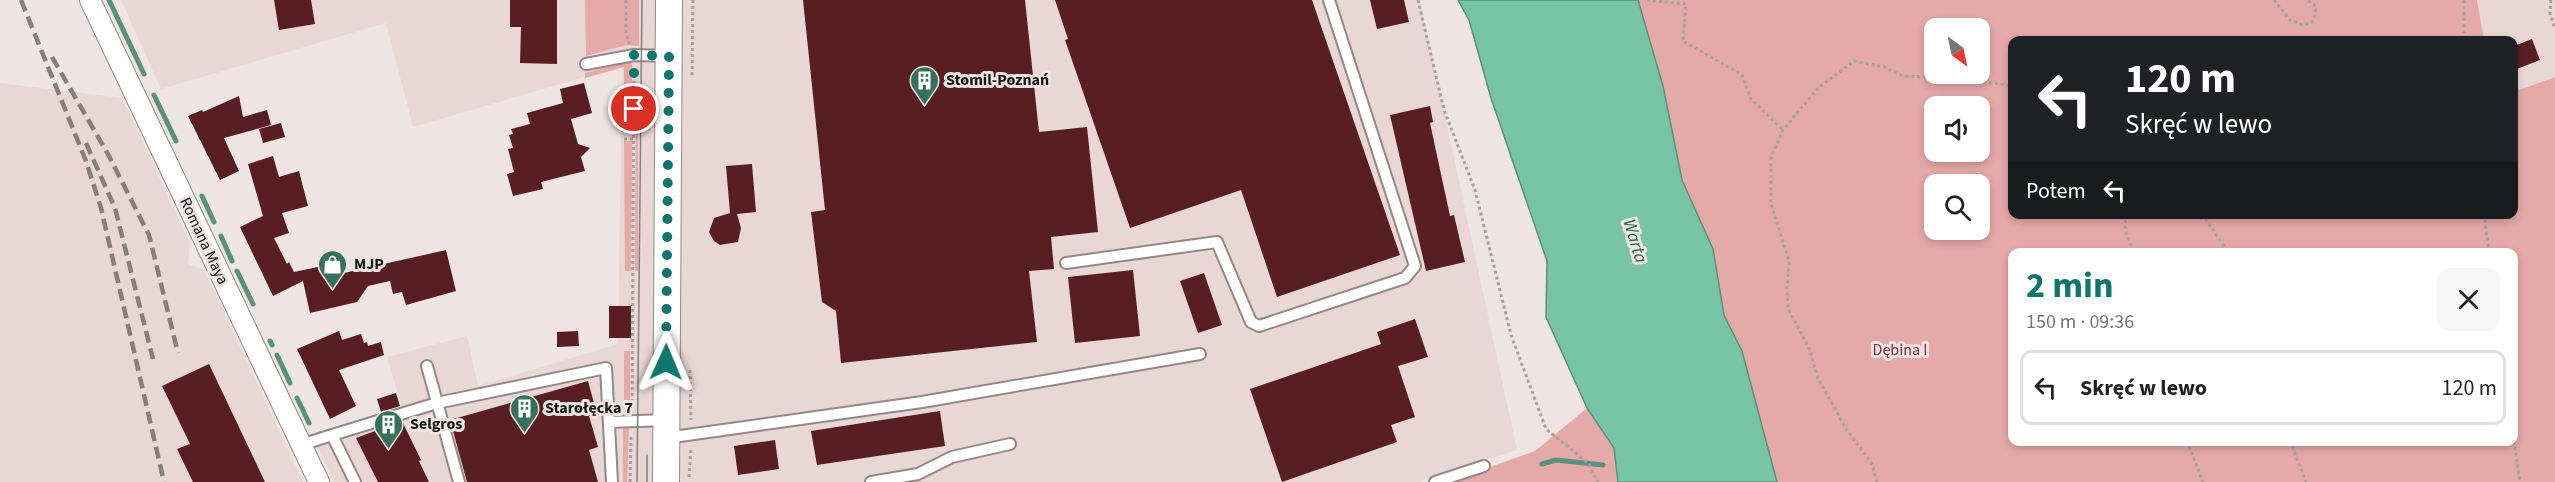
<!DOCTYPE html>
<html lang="pl">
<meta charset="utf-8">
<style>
:root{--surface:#fff;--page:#f6f6f6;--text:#222;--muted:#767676;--line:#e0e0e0;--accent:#0f766e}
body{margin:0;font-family:"Source Sans 3",sans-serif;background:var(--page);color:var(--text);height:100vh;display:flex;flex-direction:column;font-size:22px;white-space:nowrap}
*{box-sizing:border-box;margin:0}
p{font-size:20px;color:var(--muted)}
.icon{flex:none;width:33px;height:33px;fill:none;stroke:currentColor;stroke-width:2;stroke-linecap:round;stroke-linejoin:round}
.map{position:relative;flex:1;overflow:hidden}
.drawer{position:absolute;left:2008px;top:248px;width:510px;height:198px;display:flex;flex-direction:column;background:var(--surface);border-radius:12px;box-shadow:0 3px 9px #0003}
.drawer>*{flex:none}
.banner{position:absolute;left:2008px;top:36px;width:510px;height:183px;border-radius:12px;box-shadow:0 3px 9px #0003;background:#202124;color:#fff;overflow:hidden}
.needle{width:39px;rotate:147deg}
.fabs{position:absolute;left:1924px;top:18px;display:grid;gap:12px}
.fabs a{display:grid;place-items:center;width:66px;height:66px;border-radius:12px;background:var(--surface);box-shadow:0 3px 9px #0003;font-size:30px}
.pin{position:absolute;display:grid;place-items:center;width:51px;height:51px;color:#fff;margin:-26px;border:3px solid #fff;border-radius:50%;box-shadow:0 2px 6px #0007}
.me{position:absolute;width:66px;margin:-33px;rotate:1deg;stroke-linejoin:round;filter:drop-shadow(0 0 4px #0008)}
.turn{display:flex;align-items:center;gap:21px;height:126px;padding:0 18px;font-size:27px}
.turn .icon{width:78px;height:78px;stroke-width:2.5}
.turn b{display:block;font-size:42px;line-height:51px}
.then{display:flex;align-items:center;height:57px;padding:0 18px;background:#0003;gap:12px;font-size:22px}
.round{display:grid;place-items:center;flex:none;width:63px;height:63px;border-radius:12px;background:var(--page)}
.head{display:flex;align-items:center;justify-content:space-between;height:102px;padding:0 18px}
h1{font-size:36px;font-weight:700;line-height:45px;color:var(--accent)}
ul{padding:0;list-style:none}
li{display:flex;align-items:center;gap:18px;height:75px;margin:0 12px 9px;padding:0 6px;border:3px solid var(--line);border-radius:12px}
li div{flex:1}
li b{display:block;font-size:22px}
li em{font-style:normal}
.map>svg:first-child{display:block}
.built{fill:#e9d7d6}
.green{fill:#e5a9a8;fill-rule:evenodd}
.water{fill:#77c4a7;stroke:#5b907c;stroke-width:1.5}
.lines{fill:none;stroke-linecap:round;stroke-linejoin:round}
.stream{stroke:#5b907c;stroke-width:5}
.building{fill:#591e21}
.service-casing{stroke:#918988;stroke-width:14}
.minor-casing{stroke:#918988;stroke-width:22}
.tertiary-casing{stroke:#918988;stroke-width:28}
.path{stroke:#a69f9e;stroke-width:3;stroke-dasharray:3 3;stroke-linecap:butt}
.service{stroke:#fff;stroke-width:10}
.minor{stroke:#fff;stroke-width:20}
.tertiary{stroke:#fff;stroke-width:26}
.tram{stroke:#857f7e;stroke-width:1.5}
.rail{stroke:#857f7e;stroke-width:4.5;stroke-dasharray:12 6;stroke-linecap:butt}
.route{stroke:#0f766e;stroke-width:10;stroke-dasharray:0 18}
.labels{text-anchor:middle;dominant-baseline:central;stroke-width:6;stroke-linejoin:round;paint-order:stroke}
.poi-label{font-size:16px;font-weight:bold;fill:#191616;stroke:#ede4e3;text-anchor:start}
.street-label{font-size:16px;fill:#191616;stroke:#ede4e3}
.park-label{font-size:16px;fill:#822c32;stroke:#ede4e3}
.water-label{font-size:18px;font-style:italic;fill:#26624e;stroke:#ede4e3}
</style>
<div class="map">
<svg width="2555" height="482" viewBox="0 0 2555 482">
<rect width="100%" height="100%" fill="#ede4e3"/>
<path class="built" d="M 121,0 L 1420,0 L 1517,450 L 1417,482 L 334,482 L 311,434 L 402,407 L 387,357 L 467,336 L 478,386 L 618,344 L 622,66 L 413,127 L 386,23 L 161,89 Z
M 2477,0 L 2555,0 L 2555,77 L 2514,92 L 2514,40 L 2484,40 Z
M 0,83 L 122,98 L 190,243 L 188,264 L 204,270 L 303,482 L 0,482 Z"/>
<path class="green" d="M 585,0 L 639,0 L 639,46 L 627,45 L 586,56 Z
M 1638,0 L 2477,0 L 2484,40 L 2013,40 L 2013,214 L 2514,214 L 2514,92 L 2555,77 L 2555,482 L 1777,482 L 1742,351 L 1724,315 L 1713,249 L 1682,180 L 1663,86 ZM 1935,28 L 1980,28 L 1980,74 L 1935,74 ZM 1935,106 L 1980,106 L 1980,152 L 1935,152 ZM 1935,184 L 1980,184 L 1980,230 L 1935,230 ZM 2013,252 L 2514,252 L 2514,441 L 2013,441 Z
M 624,63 L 632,63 L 632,99 L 624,100 L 624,67 L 585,78 L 585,73 Z
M 636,117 L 638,117 L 638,271 L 635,271 Z
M 624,141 L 632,141 L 631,271 L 625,271 Z
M 624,351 L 630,351 L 630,411 L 624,411 Z
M 1587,408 L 1614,448 L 1618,482 L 1447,482 L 1535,451 Z
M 623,428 L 629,428 L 627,482 L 623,482 Z"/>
<path class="water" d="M 1458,0 L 1638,0 L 1663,86 L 1682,180 L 1713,249 L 1724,315 L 1742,351 L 1777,482 L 1618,482 L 1614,448 L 1587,408 L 1546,317 L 1547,261 L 1491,98 L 1469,20 Z"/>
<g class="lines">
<path class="stream" d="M 109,0 L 144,74
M 154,95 L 176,141
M 202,196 L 214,222
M 221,236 L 232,261
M 237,271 L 253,304
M 270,341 L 272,345
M 277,355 L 290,383
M 297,398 L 309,423
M 1542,464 L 1556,460 L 1603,465"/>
</g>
<path class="building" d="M 274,0 L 311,0 L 315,24 L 279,30 Z
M 510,0 L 557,0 L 557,64 L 520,63 L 521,27 L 510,27 Z
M 803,0 L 1025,0 L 1039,132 L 1087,127 L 1098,232 L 1051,237 L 1054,269 L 1029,271 L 1037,342 L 841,363 L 836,311 L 822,302 L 811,212 L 825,210 Z
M 1055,0 L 1312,0 L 1400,255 L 1277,297 L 1241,190 L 1130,228 L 1065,40 L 1068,39 Z
M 1370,0 L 1404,0 L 1409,22 L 1377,29 Z
M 2532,39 L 2540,60 L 2514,70 L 2514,46 Z
M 584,83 L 592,113 L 571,119 L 578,144 L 590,148 L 581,157 L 585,171 L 541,182 L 543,189 L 513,196 L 507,174 L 514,172 L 508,149 L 513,148 L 509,135 L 513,134 L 511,129 L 530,124 L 527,113 L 563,103 L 560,89 Z
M 239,96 L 243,117 L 267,110 L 271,125 L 224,138 L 239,171 L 220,180 L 188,116 L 202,110 L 203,112 Z
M 1430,106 L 1433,122 L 1430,123 L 1450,216 L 1454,215 L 1465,262 L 1426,271 L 1390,115 Z
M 281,123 L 285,137 L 263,143 L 259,129 Z
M 273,156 L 279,177 L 299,171 L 308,206 L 282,213 L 289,233 L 274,238 L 287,264 L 289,262 L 294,272 L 332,264 L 335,275 L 446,250 L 456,291 L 406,305 L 402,292 L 393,294 L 390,281 L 368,286 L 357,302 L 310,313 L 303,281 L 273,296 L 240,227 L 263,216 L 248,164 Z
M 752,164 L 756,212 L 737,214 L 741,228 L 738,242 L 720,245 L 714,241 L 709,232 L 714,218 L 730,213 L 726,166 Z
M 1133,270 L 1140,336 L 1075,343 L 1068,277 Z
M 1204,273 L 1222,325 L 1198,333 L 1180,281 Z
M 609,306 L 631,306 L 631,338 L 609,338 Z
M 1415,319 L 1428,357 L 1398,366 L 1415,417 L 1391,425 L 1397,442 L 1282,482 L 1250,389 L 1381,344 L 1377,332 Z
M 339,331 L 342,340 L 361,334 L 364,343 L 367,342 L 368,346 L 381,342 L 384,355 L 339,370 L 356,406 L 330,419 L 297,349 Z
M 578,331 L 579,346 L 557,347 L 557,332 Z
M 209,364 L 265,482 L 193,482 L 177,449 L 190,444 L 162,386 Z
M 588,381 L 597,414 L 589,416 L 598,447 L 589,450 L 598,482 L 467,482 L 450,420 Z
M 396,393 L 400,406 L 381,412 L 377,399 Z
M 940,411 L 945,446 L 817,465 L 811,431 Z
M 402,421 L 421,460 L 419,461 L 429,482 L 378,482 L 356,438 Z
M 775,440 L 779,469 L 738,475 L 734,446 Z"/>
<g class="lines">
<defs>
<path id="service" d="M 586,64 L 634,55 L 669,56
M 1066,263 L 1217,242 L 1251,322 L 1259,326 L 1405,278 L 1415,266 L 1329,0
M 427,366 L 459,482
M 609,422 L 666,420
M 332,435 L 437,403 L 606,368 L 612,482
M 666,438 L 922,402 L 1200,354
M 301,445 L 332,435 L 355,482
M 871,482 L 918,474 L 952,457 L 1010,444
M 1435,482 L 1484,466"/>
<path id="minor" d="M 90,0 L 319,482"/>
<path id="tertiary" d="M 666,482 L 669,0"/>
</defs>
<use href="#service" class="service-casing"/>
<use href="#minor" class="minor-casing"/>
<use href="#tertiary" class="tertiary-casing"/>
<path class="path" d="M 626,0 L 626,33 L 629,44
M 1418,0 L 1444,110 L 1475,190 L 1511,335 L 1546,429 L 1588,463 L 1598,482
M 1647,0 L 1686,4 L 1683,41 L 1742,75 L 1751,99 L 1783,130
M 2274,0 L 2290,20 L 2303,25 L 2312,22 L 2316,14 L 2314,4 L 2306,0
M 2464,0 L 2464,40
M 2551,0 L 2550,14 L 2555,28
M 692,75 L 693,0
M 624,139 L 634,139
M 2126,214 L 2125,230 L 2134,252
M 2202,214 L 2228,252
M 2484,214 L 2489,252
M 690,370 L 691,420
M 632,408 L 634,70
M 2187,441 L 2203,482
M 2290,441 L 2306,482
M 2514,441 L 2520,482
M 689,477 L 691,448
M 630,482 L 631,436
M 1877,482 L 1872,464 L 1847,430 L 1818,379 L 1810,350 L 1788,308 L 1787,289 L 1789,261 L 1771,204 L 1771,157 L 1783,130 L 1818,88 L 1854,61 L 1884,67 L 1903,76 L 1955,78 L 2013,86"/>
<use href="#service" class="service"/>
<use href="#minor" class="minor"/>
<use href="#tertiary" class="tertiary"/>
<path class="tram" d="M 637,482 L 642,0
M 647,482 L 647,455"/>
<path class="rail" d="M 21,0 L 86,161 L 101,208 L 164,482
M 52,57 L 109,156 L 149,235 L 178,353
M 86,143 L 115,208 L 153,359"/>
</g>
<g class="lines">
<path class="route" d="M 634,109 L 634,55 L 669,56 L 666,362"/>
</g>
<defs>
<symbol id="building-pin" viewBox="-11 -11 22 30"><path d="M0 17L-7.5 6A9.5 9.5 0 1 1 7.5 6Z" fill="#35715d" stroke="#ede4e3"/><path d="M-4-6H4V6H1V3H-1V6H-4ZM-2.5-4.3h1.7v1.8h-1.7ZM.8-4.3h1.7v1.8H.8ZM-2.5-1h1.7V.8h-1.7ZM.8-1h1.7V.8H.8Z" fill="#fff"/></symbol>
<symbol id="shop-pin" viewBox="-11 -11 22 30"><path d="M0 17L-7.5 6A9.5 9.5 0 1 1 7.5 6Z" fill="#35715d" stroke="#ede4e3"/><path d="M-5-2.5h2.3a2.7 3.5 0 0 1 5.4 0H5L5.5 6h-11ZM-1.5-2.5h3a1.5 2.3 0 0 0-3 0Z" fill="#fff"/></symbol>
</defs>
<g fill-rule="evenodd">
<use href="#building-pin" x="908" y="64" width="33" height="45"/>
<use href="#shop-pin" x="316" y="248" width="33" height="45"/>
<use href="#building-pin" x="508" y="392" width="33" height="45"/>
<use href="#building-pin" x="372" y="408" width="33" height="45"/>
</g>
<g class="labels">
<g class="poi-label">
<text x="946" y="80">Stomil-Poznań</text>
<text x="354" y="264">MJP</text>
<text x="545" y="408">Starołęcka 7</text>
<text x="410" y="424">Selgros</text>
</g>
<g class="street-label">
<text transform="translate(204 241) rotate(65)">Romana Maya</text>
</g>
<g class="park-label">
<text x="1900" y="350">Dębina I</text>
</g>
<g class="water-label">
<text transform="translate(1635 241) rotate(73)">Warta</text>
</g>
</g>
</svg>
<div class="fabs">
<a><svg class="needle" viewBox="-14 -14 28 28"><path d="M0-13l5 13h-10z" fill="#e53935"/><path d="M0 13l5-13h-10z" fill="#767676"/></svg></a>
<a><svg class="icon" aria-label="sound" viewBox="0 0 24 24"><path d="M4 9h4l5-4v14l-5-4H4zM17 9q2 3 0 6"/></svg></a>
<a><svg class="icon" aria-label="search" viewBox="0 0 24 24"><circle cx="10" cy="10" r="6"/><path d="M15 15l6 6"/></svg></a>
</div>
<div class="pin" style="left:634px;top:109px;background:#d93025"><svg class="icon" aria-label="arrive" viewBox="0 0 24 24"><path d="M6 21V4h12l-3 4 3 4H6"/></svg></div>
<svg class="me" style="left:666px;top:362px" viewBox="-20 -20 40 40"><path d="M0-17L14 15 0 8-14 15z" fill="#0f766e" stroke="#fff" stroke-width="4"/></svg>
<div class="banner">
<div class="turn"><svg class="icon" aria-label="left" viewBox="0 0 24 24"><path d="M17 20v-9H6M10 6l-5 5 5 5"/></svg><div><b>120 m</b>Skręć w lewo</div></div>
<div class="then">Potem<svg class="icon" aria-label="left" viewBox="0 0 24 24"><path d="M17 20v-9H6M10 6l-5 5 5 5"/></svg></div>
</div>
<section class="drawer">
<div class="head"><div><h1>2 min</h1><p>150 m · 09:36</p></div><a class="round"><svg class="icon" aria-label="close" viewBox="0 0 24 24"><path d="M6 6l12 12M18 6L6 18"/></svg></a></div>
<ul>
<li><svg class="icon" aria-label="left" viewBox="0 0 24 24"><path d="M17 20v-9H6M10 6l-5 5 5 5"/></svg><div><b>Skręć w lewo</b></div><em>120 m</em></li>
</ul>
</section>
</div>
